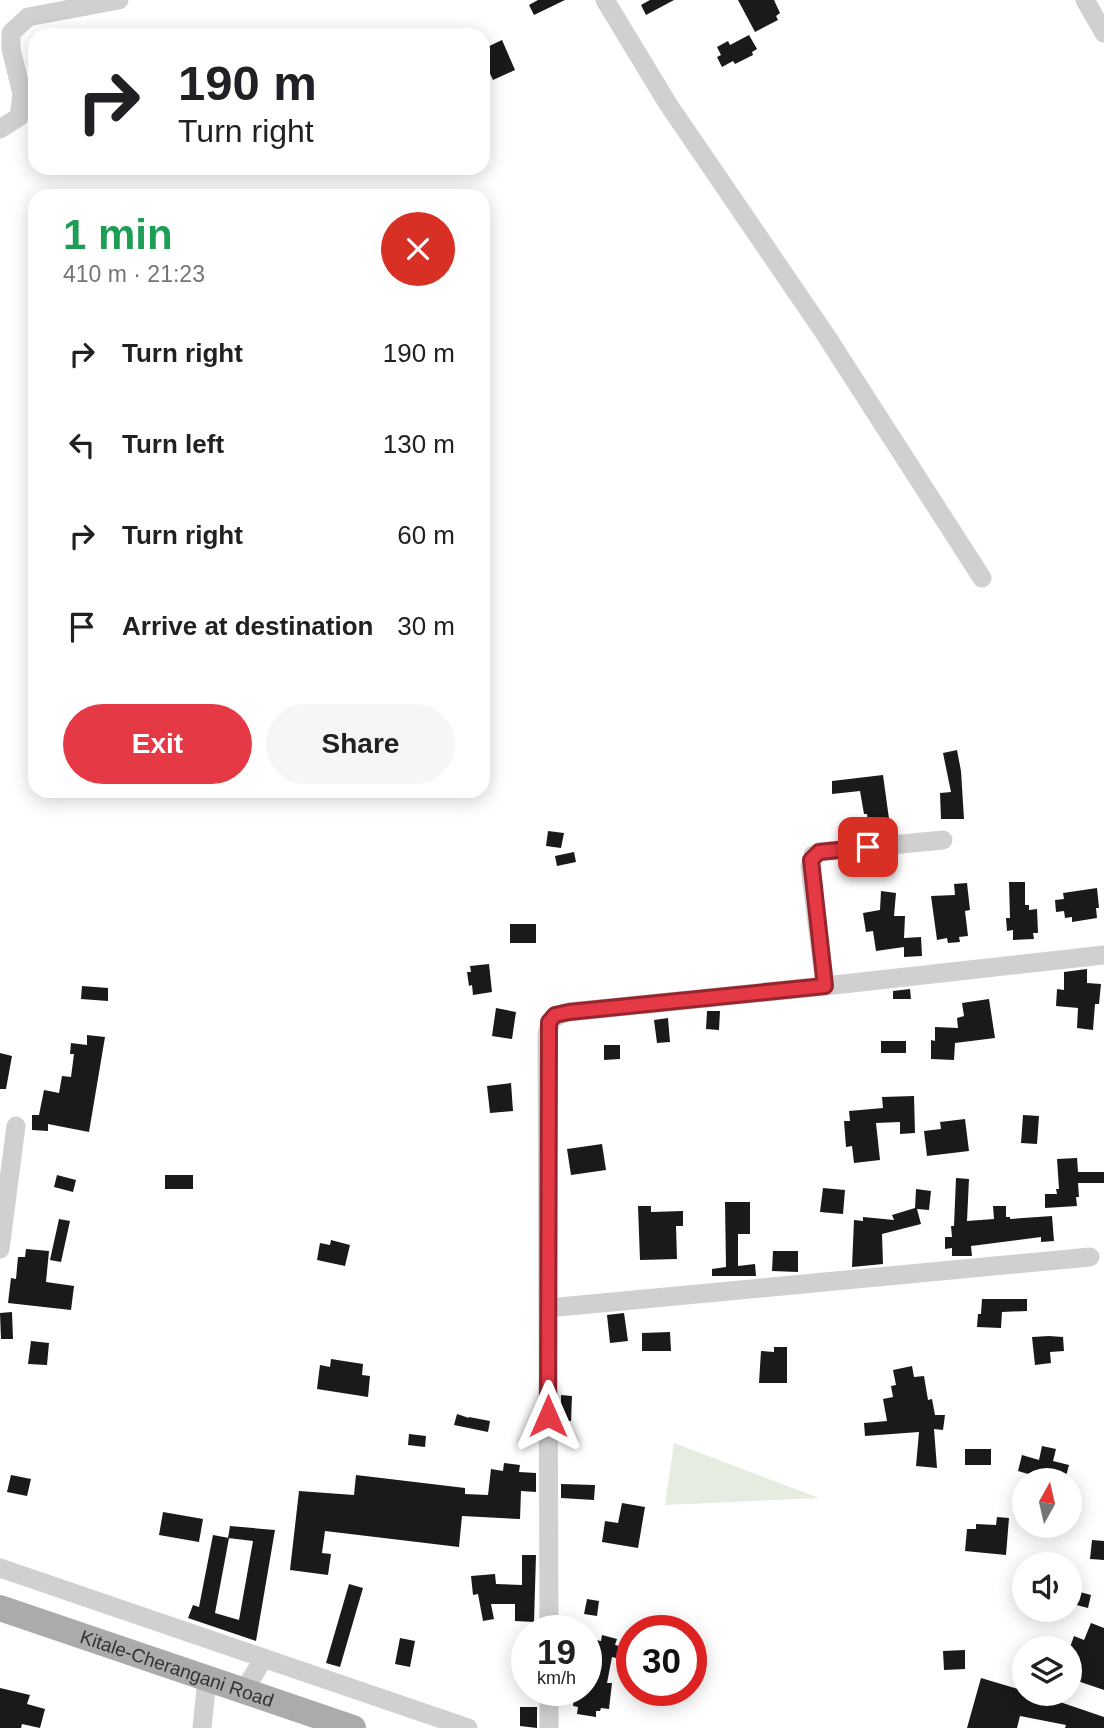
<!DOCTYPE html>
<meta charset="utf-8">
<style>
:root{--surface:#fff;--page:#f6f6f6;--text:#202124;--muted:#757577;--accent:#e63946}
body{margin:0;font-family:Helvetica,sans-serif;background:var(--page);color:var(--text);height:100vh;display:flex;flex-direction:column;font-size:26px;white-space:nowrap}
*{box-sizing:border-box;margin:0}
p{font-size:23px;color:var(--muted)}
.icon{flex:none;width:38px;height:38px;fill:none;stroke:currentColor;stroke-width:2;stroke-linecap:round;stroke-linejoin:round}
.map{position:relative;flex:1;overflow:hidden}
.side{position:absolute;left:28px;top:189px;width:462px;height:609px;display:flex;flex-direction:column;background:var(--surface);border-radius:21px;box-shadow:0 4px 18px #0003}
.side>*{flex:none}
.hud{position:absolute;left:28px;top:28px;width:462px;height:147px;border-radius:21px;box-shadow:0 4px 18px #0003;background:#fff;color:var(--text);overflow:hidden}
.needle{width:46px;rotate:8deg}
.tools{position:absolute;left:1012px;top:1468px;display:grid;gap:14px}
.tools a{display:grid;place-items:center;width:70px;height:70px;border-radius:50%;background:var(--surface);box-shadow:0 4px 18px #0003;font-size:35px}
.speed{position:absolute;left:511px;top:1615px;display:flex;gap:14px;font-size:35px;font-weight:700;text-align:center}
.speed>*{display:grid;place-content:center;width:91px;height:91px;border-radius:50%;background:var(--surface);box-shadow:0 4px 18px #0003;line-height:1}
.speed small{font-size:18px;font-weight:400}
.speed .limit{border:10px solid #d22;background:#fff;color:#111}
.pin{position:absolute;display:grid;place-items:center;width:60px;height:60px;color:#fff;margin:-30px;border-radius:14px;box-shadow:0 4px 10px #0006}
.me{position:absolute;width:77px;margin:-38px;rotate:0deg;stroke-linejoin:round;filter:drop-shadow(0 0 5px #0008)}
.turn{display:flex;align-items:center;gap:24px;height:147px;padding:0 35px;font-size:32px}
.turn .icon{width:91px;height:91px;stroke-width:2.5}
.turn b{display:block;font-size:49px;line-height:60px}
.round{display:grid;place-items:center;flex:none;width:74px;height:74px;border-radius:37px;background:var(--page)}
.summary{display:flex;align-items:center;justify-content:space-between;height:119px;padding:0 35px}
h1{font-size:42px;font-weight:800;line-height:52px;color:#1e9e55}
.action{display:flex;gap:14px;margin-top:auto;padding:14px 35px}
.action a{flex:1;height:80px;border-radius:42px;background:var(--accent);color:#fff;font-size:28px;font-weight:800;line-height:80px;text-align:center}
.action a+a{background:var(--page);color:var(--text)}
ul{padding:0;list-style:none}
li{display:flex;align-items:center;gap:21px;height:91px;padding:0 35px}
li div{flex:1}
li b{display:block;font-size:26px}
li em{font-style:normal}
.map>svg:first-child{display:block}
.green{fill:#e6ecdf}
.building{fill:#1a1a1a}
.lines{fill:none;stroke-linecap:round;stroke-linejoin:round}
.minor{stroke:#d0d0d0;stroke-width:19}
.major{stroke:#ababab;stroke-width:26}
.route-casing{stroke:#96252e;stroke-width:18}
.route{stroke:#e63946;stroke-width:12}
.labels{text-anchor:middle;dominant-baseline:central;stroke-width:7;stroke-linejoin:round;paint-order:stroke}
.street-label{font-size:19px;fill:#333;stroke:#fff}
</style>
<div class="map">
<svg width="1104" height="1728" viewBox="0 0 1104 1728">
<rect width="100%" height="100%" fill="#fff"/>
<path class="green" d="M 674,1443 L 819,1498 L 665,1505 Z"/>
<path class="building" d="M 538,0 L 565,0 L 534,15 L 529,5 Z
M 650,0 L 674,0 L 646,15 L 641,5 Z
M 738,0 L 774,0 L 780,13 L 776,16 L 778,20 L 755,32 Z
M 749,35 L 757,49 L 752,52 L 753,55 L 735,64 L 733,61 L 722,67 L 717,57 L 721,55 L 717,47 L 728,41 L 730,45 Z
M 502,40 L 515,70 L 493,80 L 483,59 L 483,49 Z
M 957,750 L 961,771 L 964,819 L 941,819 L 940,793 L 951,792 L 943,753 Z
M 883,775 L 890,826 L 874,828 L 873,821 L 868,822 L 867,814 L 864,814 L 860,791 L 832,794 L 832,781 Z
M 548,831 L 564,833 L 561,848 L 546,846 Z
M 574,852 L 576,862 L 557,866 L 555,856 Z
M 1009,882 L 1025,882 L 1025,905 L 1029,905 L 1029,910 L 1037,909 L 1038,933 L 1033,933 L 1034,939 L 1013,940 L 1013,930 L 1007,931 L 1006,918 L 1010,918 Z
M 967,883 L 970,910 L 965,911 L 968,936 L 959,937 L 960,942 L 948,943 L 947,938 L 937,940 L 931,896 L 955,895 L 954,884 Z
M 1097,888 L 1099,908 L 1096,908 L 1097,918 L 1072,922 L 1072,917 L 1065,918 L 1064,911 L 1056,912 L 1055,900 L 1064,899 L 1063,893 Z
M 881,891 L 896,893 L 894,916 L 905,916 L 904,938 L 921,937 L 922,956 L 904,957 L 904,947 L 876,951 L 873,931 L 866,932 L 863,913 L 880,910 Z
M 510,924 L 536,924 L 536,943 L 510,943 Z
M 489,964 L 492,992 L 473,995 L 472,985 L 469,986 L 467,972 L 471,972 L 470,966 Z
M 1087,969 L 1087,983 L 1101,984 L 1099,1004 L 1095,1004 L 1093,1030 L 1077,1028 L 1078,1008 L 1056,1006 L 1057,989 L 1064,990 L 1064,972 Z
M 82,986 L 108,988 L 108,1001 L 81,999 Z
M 910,989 L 911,999 L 893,999 L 893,991 Z
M 989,999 L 995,1038 L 955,1043 L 954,1060 L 931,1059 L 931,1040 L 935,1041 L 935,1027 L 958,1028 L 957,1018 L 964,1016 L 962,1003 Z
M 496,1008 L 516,1012 L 512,1039 L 492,1036 Z
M 707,1011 L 720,1011 L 719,1030 L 706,1029 Z
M 668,1018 L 670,1042 L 657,1043 L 654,1020 Z
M 87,1035 L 105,1037 L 89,1132 L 48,1124 L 48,1131 L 32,1130 L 32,1115 L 39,1115 L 44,1090 L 59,1093 L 62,1076 L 71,1077 L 74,1054 L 70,1054 L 71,1043 L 87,1045 Z
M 881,1041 L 906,1041 L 906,1053 L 881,1053 Z
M 604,1045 L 620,1045 L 620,1059 L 604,1060 Z
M 0,1053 L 12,1056 L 6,1089 L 0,1089 Z
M 511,1083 L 513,1111 L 490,1113 L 487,1086 Z
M 914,1096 L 915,1133 L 900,1134 L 900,1122 L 876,1123 L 880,1160 L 854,1163 L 852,1146 L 846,1147 L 844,1121 L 850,1121 L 849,1111 L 883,1108 L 882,1097 Z
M 1023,1115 L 1039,1116 L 1037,1144 L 1021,1143 Z
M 965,1119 L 969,1151 L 927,1156 L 924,1131 L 941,1129 L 940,1122 Z
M 602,1144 L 606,1170 L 571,1175 L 567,1149 Z
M 1077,1158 L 1078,1172 L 1104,1172 L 1104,1183 L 1078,1183 L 1079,1197 L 1076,1197 L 1077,1206 L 1045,1208 L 1045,1194 L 1057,1194 L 1056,1189 L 1059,1189 L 1057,1159 Z
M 57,1175 L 76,1180 L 73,1192 L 54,1187 Z
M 165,1175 L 193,1175 L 193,1189 L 165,1189 Z
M 956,1178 L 969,1179 L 967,1221 L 994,1219 L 993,1206 L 1006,1206 L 1006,1217 L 1010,1217 L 1010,1219 L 1052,1216 L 1054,1241 L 1041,1242 L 1041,1237 L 971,1246 L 972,1256 L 952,1256 L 952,1248 L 945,1249 L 945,1237 L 952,1237 L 951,1226 L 954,1226 Z
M 823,1188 L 845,1190 L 843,1214 L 820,1212 Z
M 916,1189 L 931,1191 L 929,1210 L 917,1209 L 921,1224 L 882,1234 L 883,1264 L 852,1267 L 854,1220 L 863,1221 L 863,1217 L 894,1220 L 892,1215 L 915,1208 Z
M 725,1202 L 750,1202 L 750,1234 L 738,1234 L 738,1266 L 755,1264 L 756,1276 L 712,1276 L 712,1269 L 726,1267 Z
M 638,1206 L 651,1206 L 651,1212 L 683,1211 L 683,1226 L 676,1226 L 677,1259 L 640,1260 Z
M 59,1219 L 70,1221 L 61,1262 L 50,1260 Z
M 331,1240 L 350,1245 L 345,1266 L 317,1260 L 320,1243 L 330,1245 Z
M 26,1249 L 49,1251 L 46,1282 L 74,1286 L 71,1310 L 8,1303 L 11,1278 L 16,1279 L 18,1257 L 25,1257 Z
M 773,1251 L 798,1251 L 798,1272 L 772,1271 Z
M 982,1299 L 1027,1299 L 1027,1311 L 1002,1312 L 1001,1328 L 977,1327 L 978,1314 L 981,1314 Z
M 12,1312 L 13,1339 L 1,1339 L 0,1313 Z
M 624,1313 L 628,1341 L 610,1343 L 607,1315 Z
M 670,1332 L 671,1351 L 642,1351 L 642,1333 Z
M 1049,1336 L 1063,1337 L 1064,1351 L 1050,1352 L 1051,1363 L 1035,1365 L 1032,1337 Z
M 31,1341 L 49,1343 L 47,1365 L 28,1364 Z
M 774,1347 L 787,1347 L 787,1383 L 759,1383 L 761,1351 L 774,1352 Z
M 331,1359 L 363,1364 L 362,1375 L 370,1376 L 368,1397 L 317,1389 L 320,1365 L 330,1367 Z
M 912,1366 L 914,1377 L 924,1376 L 928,1400 L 932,1399 L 935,1415 L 945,1415 L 943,1430 L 934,1429 L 937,1468 L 916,1466 L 919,1432 L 865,1436 L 864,1423 L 887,1421 L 883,1399 L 893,1397 L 891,1386 L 896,1385 L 893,1370 Z
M 561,1395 L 572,1396 L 571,1421 L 561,1421 Z
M 457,1414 L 469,1418 L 468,1420 L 469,1417 L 490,1421 L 488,1432 L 454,1425 Z
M 409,1434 L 426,1436 L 425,1447 L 408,1445 Z
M 1042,1446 L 1056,1449 L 1053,1461 L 1069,1465 L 1065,1480 L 1034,1480 L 1035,1476 L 1018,1471 L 1022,1455 L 1039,1460 Z
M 965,1449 L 991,1449 L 991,1465 L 965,1465 Z
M 504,1463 L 520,1465 L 519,1472 L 536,1473 L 536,1492 L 521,1491 L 520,1519 L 462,1516 L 459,1547 L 325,1531 L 322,1553 L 331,1554 L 328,1575 L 290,1570 L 299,1491 L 354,1495 L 356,1475 L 465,1488 L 465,1494 L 488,1495 L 491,1469 L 503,1471 Z
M 11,1475 L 31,1479 L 27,1496 L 7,1492 Z
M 561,1484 L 595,1485 L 594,1500 L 561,1498 Z
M 622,1503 L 645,1507 L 638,1548 L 602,1542 L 605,1521 L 618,1523 Z
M 163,1512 L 203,1519 L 199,1542 L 159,1535 Z
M 997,1517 L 1009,1518 L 1006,1555 L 965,1551 L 967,1529 L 976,1529 L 976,1524 L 996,1525 Z
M 230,1526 L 275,1530 L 256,1641 L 188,1618 L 193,1605 L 199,1607 L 213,1535 L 229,1538 L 215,1613 L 239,1620 L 253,1541 L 228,1538 Z
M 1092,1540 L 1104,1541 L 1104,1560 L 1090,1559 Z
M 522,1555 L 536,1555 L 534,1622 L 515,1621 L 515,1604 L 491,1604 L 494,1619 L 483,1621 L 478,1594 L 473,1595 L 471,1576 L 495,1574 L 496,1584 L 522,1585 Z
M 349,1584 L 363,1588 L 340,1667 L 326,1663 Z
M 1076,1591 L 1091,1595 L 1088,1608 L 1073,1604 Z
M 587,1599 L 599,1601 L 597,1616 L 584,1614 Z
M 1091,1623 L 1104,1628 L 1104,1690 L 1069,1678 L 1069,1650 L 1074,1636 L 1084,1640 Z
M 602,1635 L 617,1639 L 615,1645 L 619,1646 L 616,1658 L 612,1657 L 607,1683 L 612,1683 L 609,1709 L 601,1708 L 600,1711 L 596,1711 L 596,1717 L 577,1714 L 578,1707 L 573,1706 L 574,1695 L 580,1696 L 581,1690 L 586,1690 L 586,1679 L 592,1680 L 598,1653 L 593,1652 L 596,1640 L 601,1641 Z
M 400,1638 L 415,1641 L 410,1667 L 395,1664 Z
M 965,1650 L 965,1669 L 944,1670 L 943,1651 Z
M 981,1678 L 1021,1690 L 1024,1694 L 1058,1699 L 1057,1701 L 1104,1717 L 1104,1728 L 1065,1728 L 1066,1725 L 1020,1716 L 1017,1728 L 967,1728 Z
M 0,1688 L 30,1695 L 27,1704 L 45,1709 L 40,1728 L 22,1724 L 21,1728 L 0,1728 Z
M 520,1707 L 537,1707 L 537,1728 L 520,1726 Z"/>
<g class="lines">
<path class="minor" d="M 605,0 L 668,104 L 825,334 L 982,578
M 1085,0 L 1104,33
M 0,129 L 19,117 L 22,94 L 11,49 L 11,33 L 28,17 L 119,0
M 825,986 L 1104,955
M 0,1249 L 16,1126
M 548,1308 L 1090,1257
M 0,1568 L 468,1728
M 549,1631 L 547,1034 C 550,1019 555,1015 569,1012 L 825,986 L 810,867 L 813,855 L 819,852 L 943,840
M 549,1690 L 549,1728
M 243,1692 L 264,1658
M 202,1728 L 207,1679"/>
<path class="major" id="s1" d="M 0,1608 L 353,1728"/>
</g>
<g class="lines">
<defs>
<path id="route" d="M 548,1416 L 549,1022 L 555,1015 L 569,1012 L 825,986 L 811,860 L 819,852 L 868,847"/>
</defs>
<use href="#route" class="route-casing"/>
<use href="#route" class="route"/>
</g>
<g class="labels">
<g class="street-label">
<text stroke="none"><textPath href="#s1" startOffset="187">Kitale-Cherangani Road</textPath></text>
</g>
</g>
</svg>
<div class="tools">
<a><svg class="needle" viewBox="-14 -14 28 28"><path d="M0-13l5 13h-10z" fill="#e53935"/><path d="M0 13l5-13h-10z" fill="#757577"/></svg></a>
<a><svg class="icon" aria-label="sound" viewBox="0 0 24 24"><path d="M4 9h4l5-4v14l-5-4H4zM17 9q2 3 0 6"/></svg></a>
<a><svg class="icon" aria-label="layers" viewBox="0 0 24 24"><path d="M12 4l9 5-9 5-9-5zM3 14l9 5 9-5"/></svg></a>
</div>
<div class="speed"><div>19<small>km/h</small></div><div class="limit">30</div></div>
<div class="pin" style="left:868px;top:847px;background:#d93025"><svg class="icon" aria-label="arrive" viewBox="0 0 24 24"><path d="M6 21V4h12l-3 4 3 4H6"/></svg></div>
<svg class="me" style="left:548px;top:1416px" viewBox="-20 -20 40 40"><path d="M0-17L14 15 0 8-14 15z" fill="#e63946" stroke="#fff" stroke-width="4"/></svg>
<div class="hud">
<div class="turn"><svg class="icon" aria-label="right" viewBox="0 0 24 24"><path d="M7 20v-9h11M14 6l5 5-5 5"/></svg><div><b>190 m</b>Turn right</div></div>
</div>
<section class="side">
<div class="summary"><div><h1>1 min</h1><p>410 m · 21:23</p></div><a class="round" style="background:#d93025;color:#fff"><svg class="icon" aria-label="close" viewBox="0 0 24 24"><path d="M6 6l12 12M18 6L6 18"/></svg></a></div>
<ul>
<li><svg class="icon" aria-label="right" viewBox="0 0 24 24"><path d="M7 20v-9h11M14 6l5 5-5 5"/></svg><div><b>Turn right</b></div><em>190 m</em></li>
<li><svg class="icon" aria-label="left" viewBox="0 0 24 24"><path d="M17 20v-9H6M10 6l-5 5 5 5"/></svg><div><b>Turn left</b></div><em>130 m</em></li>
<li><svg class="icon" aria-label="right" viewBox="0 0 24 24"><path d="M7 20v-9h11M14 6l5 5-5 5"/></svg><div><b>Turn right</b></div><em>60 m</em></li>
<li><svg class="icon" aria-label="arrive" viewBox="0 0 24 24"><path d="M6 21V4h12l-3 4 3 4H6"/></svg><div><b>Arrive at destination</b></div><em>30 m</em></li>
</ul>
<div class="action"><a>Exit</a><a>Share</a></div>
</section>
</div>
